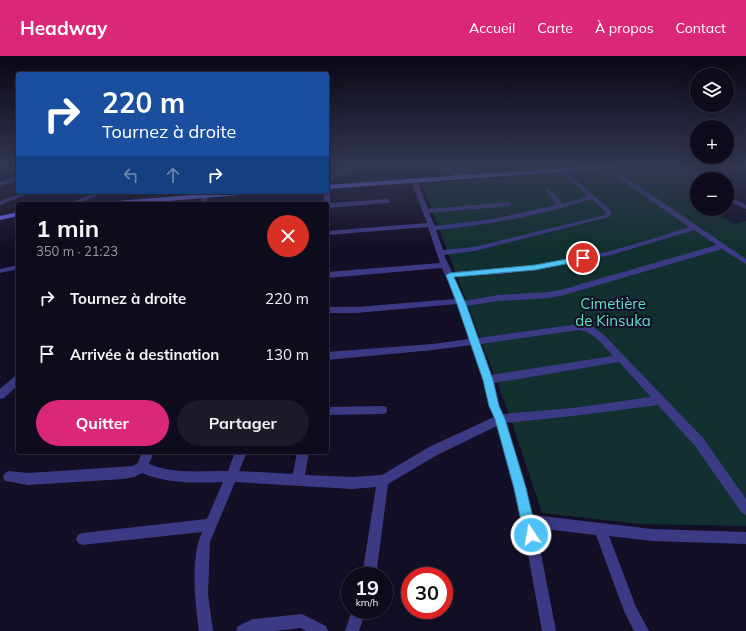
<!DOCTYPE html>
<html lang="fr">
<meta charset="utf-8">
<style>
:root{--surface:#0e0b1c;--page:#1c1929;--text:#f1f3f6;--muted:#9b9ba3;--line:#2e2b3b;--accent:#db2777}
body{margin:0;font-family:Mulish,sans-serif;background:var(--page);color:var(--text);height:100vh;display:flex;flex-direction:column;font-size:15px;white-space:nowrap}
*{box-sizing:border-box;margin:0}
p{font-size:13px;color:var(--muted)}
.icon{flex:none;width:22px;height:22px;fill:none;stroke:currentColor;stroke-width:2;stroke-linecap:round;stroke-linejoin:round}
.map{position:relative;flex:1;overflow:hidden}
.sheet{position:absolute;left:16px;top:146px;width:313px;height:252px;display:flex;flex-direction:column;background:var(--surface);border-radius:4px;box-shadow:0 4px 16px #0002,0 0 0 1px var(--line)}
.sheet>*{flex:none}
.hud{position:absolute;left:16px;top:16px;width:313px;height:122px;border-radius:4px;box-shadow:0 4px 16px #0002,0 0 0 1px var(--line);background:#1a4fa0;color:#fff;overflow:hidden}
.tools{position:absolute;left:690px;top:12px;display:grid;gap:8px}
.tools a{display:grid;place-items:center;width:44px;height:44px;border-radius:50%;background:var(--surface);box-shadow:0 4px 16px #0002,0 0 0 1px var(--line);font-size:20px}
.speed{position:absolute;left:341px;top:511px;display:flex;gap:8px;font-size:20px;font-weight:700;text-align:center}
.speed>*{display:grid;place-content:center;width:52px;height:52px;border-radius:50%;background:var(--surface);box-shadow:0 4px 16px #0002,0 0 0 1px var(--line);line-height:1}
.speed small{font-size:10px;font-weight:400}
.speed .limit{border:6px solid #d22;background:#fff;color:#111}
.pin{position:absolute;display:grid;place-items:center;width:34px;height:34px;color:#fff;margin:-17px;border:2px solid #fff;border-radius:50%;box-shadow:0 1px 4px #0007}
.me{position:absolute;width:44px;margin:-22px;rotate:348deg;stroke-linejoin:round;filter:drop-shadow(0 0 3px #0008)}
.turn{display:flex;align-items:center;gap:14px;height:84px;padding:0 20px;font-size:18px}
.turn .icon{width:52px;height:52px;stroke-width:2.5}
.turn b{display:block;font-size:28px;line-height:34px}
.lanes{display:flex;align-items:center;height:38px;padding:0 20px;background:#0003;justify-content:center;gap:20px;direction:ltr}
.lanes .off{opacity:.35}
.round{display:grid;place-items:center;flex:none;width:42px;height:42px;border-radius:21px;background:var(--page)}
.overview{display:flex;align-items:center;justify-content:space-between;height:68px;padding:0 20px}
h1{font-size:24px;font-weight:700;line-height:30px}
.button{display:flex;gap:8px;margin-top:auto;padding:8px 20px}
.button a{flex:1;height:46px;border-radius:24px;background:var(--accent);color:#fff;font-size:16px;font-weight:700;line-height:46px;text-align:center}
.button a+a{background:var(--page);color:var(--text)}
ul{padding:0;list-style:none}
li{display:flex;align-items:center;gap:12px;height:56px;padding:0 20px}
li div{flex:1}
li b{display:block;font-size:15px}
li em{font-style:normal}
header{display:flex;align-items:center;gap:24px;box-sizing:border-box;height:56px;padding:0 20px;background:var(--accent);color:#fff}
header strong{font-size:19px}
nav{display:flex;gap:22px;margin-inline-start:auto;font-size:14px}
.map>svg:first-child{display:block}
.green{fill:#12302f}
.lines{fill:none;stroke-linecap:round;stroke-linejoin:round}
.street{fill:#3d3a85;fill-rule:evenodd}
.secondary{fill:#6f6bff;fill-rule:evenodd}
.route{fill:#4fc3f7;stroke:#337fa1}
.labels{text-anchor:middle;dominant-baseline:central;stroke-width:4;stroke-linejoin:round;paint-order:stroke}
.park-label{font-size:15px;fill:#5fe0c0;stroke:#130f26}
</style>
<header>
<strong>Headway</strong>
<nav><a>Accueil</a><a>Carte</a><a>À propos</a><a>Contact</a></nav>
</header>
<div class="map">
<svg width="746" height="575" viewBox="0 0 746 575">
<rect width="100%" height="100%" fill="#130f26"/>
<path class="green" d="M 680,110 L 698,123 L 697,153 L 709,153 L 734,168 L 746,165 L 746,470 L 640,468 L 542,457 L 509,358 L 422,128 Z"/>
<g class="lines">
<path class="street" d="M 352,110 L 360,110 L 327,126 L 327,122 Z
M 432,110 L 441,110 L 458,117 L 470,110 L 478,110 L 463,119 L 466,121 L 463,123 Z
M 609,110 L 746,203 L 746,208 L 722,193 L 564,239 L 549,242 L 498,245 L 466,250 L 477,282 L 579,268 L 592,270 L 604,279 L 703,382 L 746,443 L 746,459 L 742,457 L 695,390 L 658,349 L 573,360 L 506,367 L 533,459 L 652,473 L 746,476 L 746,488 L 652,485 L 609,480 L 636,551 L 649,575 L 634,575 L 624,555 L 596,479 L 536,472 L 556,575 L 542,575 L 522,465 L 497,370 L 437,399 L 388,428 L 376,520 L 362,520 L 376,431 L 352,433 L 235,426 L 210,486 L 208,538 L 213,575 L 199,575 C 195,546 190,503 202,476 L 82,489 L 78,487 L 76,483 L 78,479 L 82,477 L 207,463 L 223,426 C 196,427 168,428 142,417 L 134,421 L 123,423 L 28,429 L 5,425 L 3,421 L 5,417 L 9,415 L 28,417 L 133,410 L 138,407 L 142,396 L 154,396 L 149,408 C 171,418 203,415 228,415 L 235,396 L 247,396 L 239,415 L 293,418 L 297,396 L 309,396 L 305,419 L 352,421 L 382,419 L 429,391 L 494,361 L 489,350 L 483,324 L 471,289 L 433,294 L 327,304 L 327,296 L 433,288 L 469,283 L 457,248 L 356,257 L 327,257 L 327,251 L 356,251 L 455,243 L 442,212 L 327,222 L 327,216 L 440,207 L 428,171 L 327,179 L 327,175 L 427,167 L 411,125 L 414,123 L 417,125 L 428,153 L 509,146 L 512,148 L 509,150 L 429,157 L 435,170 L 493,163 L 557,149 L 545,134 L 548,132 L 550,133 L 563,148 L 588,140 L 560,115 L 559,114 L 562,112 L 606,150 L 612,157 L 609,161 L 474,195 L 444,199 L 452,216 C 505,213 558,208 610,195 C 637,188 663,179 689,171 L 603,111 ZM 592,143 L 606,157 L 605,159 L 474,191 L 443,194 L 436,174 C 489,169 541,159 592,143 ZM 694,174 L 717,189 L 564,233 L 549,236 L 498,239 L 464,245 L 454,221 L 511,217 L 611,199 ZM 579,274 C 594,276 603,289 613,300 L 491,319 L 480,288 ZM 619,306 L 651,341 L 573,352 L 503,358 L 499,350 L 494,327 Z
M 682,110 L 689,110 L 704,123 L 697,123 Z
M 18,120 L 18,124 L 0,130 L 0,126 Z
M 327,134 L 330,136 L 330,147 L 388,143 L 391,145 L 388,147 L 327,152 L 327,148 L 324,148 L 324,136 L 327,136 Z
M 25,136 L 34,136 L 0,149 L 0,145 Z
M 97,136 L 106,136 L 77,148 L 68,148 Z
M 203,136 L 209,136 L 206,148 L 200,148 Z
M 727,140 L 746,149 L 746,153 L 727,144 Z
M 18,209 L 18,213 L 0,217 L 0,213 Z
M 18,319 L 18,329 L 4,342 L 0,343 L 0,333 L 15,320 Z
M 382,350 L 386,351 L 387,354 L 386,357 L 382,358 L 327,359 L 327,351 Z
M 352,554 L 366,554 L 359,575 L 345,575 Z
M 302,558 L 326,570 L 328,575 L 306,575 L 301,572 L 274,575 L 236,575 L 238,570 L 253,563 Z"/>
<path class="secondary" d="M 586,110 L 621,110 L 618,112 L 327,133 L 327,129 Z
M 227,136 L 255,136 L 252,138 L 132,148 L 102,148 L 106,146 Z
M 18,156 L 18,160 L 0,164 L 0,160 Z"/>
</g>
<linearGradient id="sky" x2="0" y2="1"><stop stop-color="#0a0815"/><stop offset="0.58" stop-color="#333752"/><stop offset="1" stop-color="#333752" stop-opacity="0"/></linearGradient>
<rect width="746" height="191" fill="url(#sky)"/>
<path class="route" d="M 583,200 L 587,202 L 586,204 L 535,214 L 454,221 L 466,248 L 493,324 L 499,350 L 505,363 L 526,432 L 537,479 L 535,483 L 531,485 L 526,483 L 524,479 L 514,432 L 495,363 L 489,350 L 483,324 L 457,248 L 446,219 L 450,217 L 535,209 Z"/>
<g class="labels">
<g class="park-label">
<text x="613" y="247">Cimetière<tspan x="613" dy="17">de Kinsuka</tspan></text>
</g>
</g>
</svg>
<div class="tools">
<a><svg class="icon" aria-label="layers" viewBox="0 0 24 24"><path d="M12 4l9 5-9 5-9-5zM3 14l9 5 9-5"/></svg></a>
<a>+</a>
<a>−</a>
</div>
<div class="speed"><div>19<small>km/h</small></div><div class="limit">30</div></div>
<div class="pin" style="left:583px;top:202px;background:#d93025"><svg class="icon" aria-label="arrive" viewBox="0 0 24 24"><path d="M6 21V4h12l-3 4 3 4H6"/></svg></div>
<svg class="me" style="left:531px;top:479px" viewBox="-20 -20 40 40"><circle r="17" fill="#4fc3f7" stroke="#fff" stroke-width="3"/><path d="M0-11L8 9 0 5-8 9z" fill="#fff"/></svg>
<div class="hud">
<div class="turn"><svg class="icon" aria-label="right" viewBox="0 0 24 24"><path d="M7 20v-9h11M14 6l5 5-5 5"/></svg><div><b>220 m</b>Tournez à droite</div></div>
<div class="lanes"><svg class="icon off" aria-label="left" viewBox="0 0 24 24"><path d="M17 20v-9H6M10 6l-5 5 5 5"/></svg><svg class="icon off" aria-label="ahead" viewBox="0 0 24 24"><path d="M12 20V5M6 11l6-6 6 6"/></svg><svg class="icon" aria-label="right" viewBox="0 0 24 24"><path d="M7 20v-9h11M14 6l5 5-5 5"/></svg></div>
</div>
<section class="sheet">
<div class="overview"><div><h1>1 min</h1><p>350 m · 21:23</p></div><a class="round" style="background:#d93025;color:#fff"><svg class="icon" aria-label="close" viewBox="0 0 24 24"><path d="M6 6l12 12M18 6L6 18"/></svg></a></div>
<ul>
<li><svg class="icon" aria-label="right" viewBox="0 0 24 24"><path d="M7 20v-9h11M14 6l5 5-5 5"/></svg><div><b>Tournez à droite</b></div><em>220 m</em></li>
<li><svg class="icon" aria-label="arrive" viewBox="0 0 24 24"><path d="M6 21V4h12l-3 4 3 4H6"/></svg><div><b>Arrivée à destination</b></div><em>130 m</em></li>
</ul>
<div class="button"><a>Quitter</a><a>Partager</a></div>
</section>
</div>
